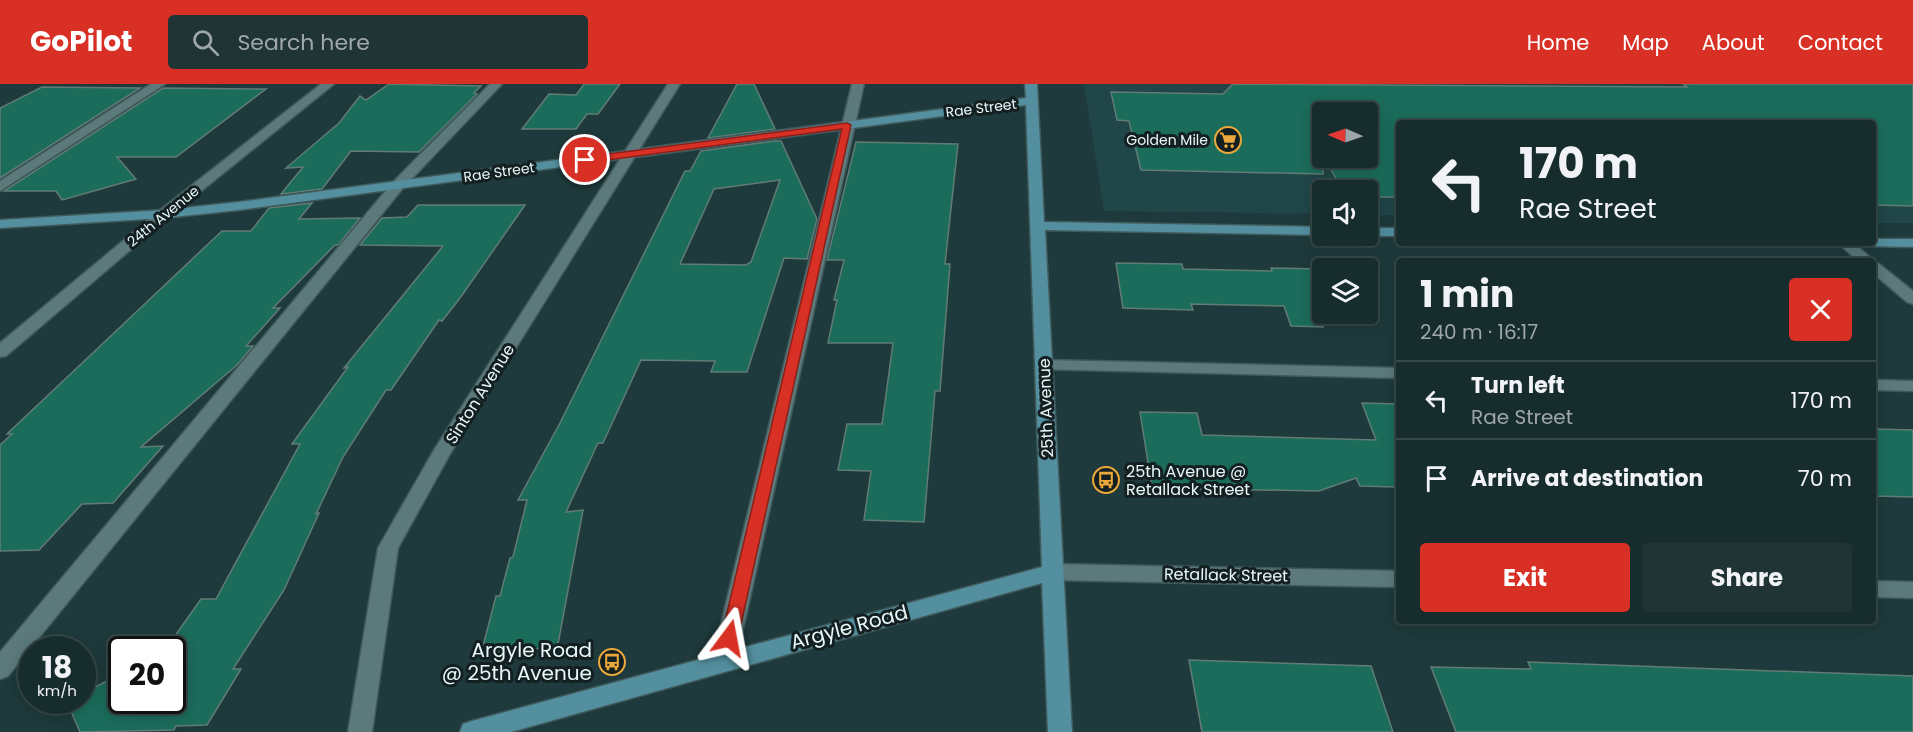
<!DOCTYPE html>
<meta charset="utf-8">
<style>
:root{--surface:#172c2d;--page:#203435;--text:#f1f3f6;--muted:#9ea7aa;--line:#364849;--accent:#d93025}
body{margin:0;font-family:Poppins,sans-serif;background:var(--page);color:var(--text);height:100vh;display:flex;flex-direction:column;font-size:22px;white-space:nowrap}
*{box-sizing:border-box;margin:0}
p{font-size:20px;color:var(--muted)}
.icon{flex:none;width:33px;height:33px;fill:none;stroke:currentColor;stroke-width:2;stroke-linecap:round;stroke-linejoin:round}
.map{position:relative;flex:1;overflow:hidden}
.panel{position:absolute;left:1396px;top:174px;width:480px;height:366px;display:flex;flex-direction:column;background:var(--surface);border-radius:6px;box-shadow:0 3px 15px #0003,0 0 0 2px var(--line)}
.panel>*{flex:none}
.guide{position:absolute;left:1396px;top:36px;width:480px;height:126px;border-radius:6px;box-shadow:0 3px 15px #0003,0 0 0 2px var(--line);background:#172c2d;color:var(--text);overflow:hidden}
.needle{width:39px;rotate:272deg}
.fabs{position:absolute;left:1312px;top:18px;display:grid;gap:12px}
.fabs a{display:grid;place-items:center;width:66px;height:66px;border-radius:6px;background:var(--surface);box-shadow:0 3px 15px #0003,0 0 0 2px var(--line);font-size:30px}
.speed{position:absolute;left:18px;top:552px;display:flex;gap:12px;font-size:30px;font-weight:700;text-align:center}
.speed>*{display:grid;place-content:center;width:78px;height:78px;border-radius:50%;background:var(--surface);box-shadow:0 3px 15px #0003,0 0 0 2px var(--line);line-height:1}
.speed small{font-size:15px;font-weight:400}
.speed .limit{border:3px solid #111;border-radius:9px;background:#fff;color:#111}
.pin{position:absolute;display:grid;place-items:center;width:51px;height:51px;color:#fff;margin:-26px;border:3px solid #fff;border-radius:50%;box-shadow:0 2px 6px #0007}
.me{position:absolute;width:66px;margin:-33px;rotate:13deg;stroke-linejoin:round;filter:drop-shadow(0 0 4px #0008)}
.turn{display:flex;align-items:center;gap:21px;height:126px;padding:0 24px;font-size:27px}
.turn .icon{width:78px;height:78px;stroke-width:2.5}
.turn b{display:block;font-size:42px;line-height:51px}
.round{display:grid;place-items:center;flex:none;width:63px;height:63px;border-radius:6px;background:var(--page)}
.summary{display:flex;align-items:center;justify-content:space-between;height:102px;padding:0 24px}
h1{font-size:36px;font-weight:700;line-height:45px}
.button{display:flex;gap:12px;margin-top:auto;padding:12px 24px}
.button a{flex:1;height:69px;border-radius:6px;background:var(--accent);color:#fff;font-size:24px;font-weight:700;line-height:69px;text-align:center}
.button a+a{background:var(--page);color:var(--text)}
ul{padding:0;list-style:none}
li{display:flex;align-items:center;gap:18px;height:78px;padding:0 24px;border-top:2px solid var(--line)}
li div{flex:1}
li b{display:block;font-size:22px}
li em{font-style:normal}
header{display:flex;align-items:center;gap:36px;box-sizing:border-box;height:84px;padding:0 30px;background:var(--accent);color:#fff}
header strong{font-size:28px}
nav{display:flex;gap:33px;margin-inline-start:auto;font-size:21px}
.search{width:420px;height:54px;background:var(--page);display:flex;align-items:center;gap:15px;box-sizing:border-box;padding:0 21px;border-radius:6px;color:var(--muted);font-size:22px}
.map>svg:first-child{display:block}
.built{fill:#204649;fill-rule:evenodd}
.building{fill:#1b6c5b;stroke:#617c75;stroke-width:1.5;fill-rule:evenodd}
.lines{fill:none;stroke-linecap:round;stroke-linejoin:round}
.lane-casing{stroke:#40595b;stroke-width:3}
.street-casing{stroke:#40595b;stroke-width:3}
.secondary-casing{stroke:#40595b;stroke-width:3}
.lane{fill:#5c797b;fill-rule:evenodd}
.street{fill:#5c797b;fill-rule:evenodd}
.secondary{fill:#538f9e;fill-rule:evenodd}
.route{fill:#d93025;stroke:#8d1f18;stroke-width:1.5}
.labels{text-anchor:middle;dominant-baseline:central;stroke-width:6;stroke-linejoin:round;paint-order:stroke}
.far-street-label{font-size:14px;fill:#e8f8f9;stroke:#131f20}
.far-poi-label{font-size:14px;fill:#e8f8f9;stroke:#131f20;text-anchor:end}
.street-label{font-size:16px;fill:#e8f8f9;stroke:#131f20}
.poi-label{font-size:16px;fill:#e8f8f9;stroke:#131f20;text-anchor:start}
.near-street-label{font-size:20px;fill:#e8f8f9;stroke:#131f20}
.near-poi-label{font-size:20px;fill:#e8f8f9;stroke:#131f20;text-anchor:end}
</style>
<header>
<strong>GoPilot</strong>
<div class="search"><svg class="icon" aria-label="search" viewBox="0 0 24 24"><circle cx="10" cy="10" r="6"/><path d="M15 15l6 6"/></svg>Search here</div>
<nav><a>Home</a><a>Map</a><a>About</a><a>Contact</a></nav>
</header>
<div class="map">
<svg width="1913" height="648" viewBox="0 0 1913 648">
<rect width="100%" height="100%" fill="#1f3a3c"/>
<path class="built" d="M 1084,0 L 1913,0 L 1913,139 L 1874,139 L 1874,39 L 1400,39 L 1399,131 L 1368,131 L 1368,106 L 1323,106 L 1323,130 L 1104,127 ZM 1323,28 L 1368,28 L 1368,74 L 1323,74 Z"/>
<path class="building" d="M 389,0 L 481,2 L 474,9 L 477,10 L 419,68 L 351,67 L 322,105 L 281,110 L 303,83 L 286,84 L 339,39 L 360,12 L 366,16 Z
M 584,0 L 620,0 L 598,30 L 587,30 L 576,45 L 522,45 L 549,10 L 576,11 Z
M 737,0 L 754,0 L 775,45 L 708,54 Z
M 1233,0 L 1687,3 L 1683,0 L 1913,0 L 1913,122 L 1874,121 L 1874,39 L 1400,39 L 1400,113 L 1368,113 L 1368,106 L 1342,106 L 1325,74 L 1368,74 L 1368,28 L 1323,28 L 1323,90 L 1141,86 L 1129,37 L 1117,36 L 1111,8 L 1223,10 Z
M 42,3 L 140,4 L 0,94 L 0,24 Z
M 163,4 L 266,5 L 176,73 L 117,73 L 136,95 L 62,116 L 56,107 L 4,107 Z
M 774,57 L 781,57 L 817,135 L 807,175 L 784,174 L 747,288 L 711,288 L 715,277 L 641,276 L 603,359 L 598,359 L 566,428 L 583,426 L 558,560 L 545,564 L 481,570 L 496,512 L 500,512 L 510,474 L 513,473 L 527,416 L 518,416 L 560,339 L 685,87 L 690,87 L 701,67 ZM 780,96 L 751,178 L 746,181 L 680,180 L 714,105 Z
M 856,58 L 958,60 L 945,180 L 950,180 L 940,307 L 935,307 L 924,438 L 864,436 L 871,387 L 838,386 L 847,340 L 882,340 L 893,259 L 828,259 L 837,216 L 834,216 L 844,176 L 827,176 Z
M 312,119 L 299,135 L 360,134 L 338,161 L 335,161 L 273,224 L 280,224 L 246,262 L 253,262 L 237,281 L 141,363 L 163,362 L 113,419 L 82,420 L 39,466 L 0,467 L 0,361 L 12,350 L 7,350 L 222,147 L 251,147 L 269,124 Z
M 418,121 L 525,121 L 460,214 L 442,237 L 439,236 L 391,306 L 386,306 L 343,373 L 316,430 L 319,429 L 284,506 L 233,585 L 241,585 L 207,641 L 176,642 L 174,646 L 80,648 L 67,618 L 82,616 L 82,610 L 122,589 L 122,616 L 172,616 L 172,566 L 165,566 L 201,515 L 216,515 L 300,360 L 292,360 L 348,283 L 344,284 L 443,162 L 360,161 L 382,134 L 407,133 Z
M 1116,179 L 1182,180 L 1183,185 L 1272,187 L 1271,184 L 1323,185 L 1323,243 L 1291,242 L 1284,222 L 1191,220 L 1193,226 L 1123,224 Z
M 1362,319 L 1400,320 L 1400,410 L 1395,403 L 1360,402 L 1356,394 L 1319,407 L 1152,404 L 1140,328 L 1197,329 L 1202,351 L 1376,356 Z
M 1874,345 L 1913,346 L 1913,413 L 1874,412 Z
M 1189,576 L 1371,582 L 1393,648 L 1202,648 Z
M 1528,578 L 1913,592 L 1913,648 L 1456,648 L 1431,583 L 1531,585 Z"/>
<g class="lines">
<defs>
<path id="lane" d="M 151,0 L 165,0 L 0,107 L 0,97 Z
M 490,0 L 502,0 L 403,104 L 8,592 L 0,595 L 0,568 L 393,98 Z
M 852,0 L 864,0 L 736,577 L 732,584 L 724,587 L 716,584 L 712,577 Z
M 1044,276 L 1400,284 L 1400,294 L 1038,285 L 1035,281 L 1038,277 Z
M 1874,296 L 1913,297 L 1913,307 L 1874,306 Z"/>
<path id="street" d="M 321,0 L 334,0 L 169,133 L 6,272 L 0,273 L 0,259 L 159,127 Z
M 668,0 L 680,0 L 450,370 L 398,464 L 372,648 L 348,648 L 378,464 L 434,366 Z
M 1838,159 L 1854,159 L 1874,177 L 1858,177 Z
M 1874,178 L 1879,180 L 1913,207 L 1913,220 L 1907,218 L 1874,190 Z
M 1053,480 L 1400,487 L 1400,503 L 1053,496 L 1045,494 L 1042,488 L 1045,482 Z
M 1874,497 L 1913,498 L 1913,514 L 1874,513 Z"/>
<path id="secondary" d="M 1025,0 L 1037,0 L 1044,138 L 1323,143 L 1323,151 L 1045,146 L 1072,648 L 1048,648 L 1042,499 L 511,648 L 460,648 L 463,640 L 472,637 L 1042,483 L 1026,21 L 239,126 L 164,134 L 0,144 L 0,136 L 164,126 L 239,118 L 1026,14 Z
M 1368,144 L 1400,144 L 1400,152 L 1365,152 L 1368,152 Z
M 1874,155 L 1913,155 L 1913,163 L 1869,162 L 1867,159 L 1874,159 Z"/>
</defs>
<use href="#lane" class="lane-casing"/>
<use href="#street" class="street-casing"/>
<use href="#secondary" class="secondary-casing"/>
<use href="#lane" class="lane"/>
<use href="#street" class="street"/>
<use href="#secondary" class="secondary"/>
</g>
<path class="route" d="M 847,39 L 851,41 L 738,554 L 736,559 L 729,561 L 723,559 L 721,554 L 842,45 L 585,79 L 581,76 L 585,73 Z"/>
<defs>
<symbol id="supermarket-ring" viewBox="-11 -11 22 22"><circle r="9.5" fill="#131f20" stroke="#eca93b" stroke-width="1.5"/><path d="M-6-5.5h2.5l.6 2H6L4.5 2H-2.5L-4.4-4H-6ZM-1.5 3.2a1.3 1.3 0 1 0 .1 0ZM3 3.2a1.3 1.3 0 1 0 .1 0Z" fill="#eca93b"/></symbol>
<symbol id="bus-ring" viewBox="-11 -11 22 22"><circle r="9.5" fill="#131f20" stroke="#eca93b" stroke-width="1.5"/><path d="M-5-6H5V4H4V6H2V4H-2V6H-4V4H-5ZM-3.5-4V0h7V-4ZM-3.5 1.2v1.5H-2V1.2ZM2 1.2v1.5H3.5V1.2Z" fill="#eca93b"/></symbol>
</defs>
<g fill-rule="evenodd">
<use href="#supermarket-ring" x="1213" y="41" width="30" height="30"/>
<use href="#bus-ring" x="1091" y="381" width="30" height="30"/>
<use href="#bus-ring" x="597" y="563" width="30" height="30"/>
</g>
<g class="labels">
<g class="far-street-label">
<text transform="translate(981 24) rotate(-7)">Rae Street</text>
<text transform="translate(499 88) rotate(-8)">Rae Street</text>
<text transform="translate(163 132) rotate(-39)">24th Avenue</text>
</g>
<g class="far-poi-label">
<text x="1208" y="56">Golden Mile</text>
</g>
<g class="street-label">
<text transform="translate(480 310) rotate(-58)">Sinton Avenue</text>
<text transform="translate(1046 324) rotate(-92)">25th Avenue</text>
<text transform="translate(1226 491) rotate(1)">Retallack Street</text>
</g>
<g class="poi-label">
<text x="1126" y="387">25th Avenue @<tspan x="1126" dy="18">Retallack Street</tspan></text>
</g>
<g class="near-street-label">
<text transform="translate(849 543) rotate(-15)">Argyle Road</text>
</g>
<g class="near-poi-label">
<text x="592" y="566">Argyle Road<tspan x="592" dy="23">@ 25th Avenue</tspan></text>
</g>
</g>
</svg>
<div class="fabs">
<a><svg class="needle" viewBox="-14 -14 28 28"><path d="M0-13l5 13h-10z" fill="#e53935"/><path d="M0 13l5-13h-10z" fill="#9ea7aa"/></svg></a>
<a><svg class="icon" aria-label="sound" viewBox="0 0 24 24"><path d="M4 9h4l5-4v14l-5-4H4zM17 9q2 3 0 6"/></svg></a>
<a><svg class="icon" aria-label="layers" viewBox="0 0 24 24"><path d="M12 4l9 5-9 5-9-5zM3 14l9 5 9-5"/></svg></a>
</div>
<div class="speed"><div>18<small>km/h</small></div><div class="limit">20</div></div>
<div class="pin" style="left:585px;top:76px;background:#d93025"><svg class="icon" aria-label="arrive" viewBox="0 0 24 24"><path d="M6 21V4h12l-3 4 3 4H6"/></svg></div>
<svg class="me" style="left:729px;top:554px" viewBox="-20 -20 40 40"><path d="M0-17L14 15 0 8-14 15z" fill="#d93025" stroke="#fff" stroke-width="4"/></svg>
<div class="guide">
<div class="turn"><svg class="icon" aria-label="left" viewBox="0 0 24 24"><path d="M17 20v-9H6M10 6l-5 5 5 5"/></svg><div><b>170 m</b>Rae Street</div></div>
</div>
<section class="panel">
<div class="summary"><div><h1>1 min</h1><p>240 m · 16:17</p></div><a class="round" style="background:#d93025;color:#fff"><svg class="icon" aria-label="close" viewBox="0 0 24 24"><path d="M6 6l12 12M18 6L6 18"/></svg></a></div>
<ul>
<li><svg class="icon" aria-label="left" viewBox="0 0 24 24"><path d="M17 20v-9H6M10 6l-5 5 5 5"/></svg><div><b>Turn left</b><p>Rae Street</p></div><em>170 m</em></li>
<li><svg class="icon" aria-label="arrive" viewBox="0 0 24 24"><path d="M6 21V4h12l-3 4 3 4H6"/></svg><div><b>Arrive at destination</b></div><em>70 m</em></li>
</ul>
<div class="button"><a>Exit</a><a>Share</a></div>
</section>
</div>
